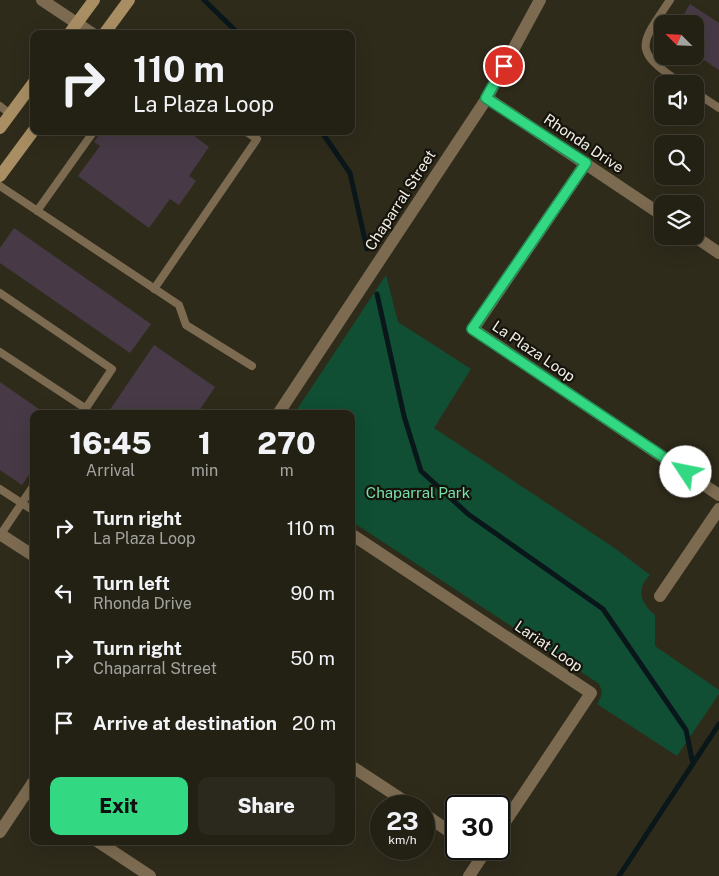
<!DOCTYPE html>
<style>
:root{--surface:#232014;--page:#2b281d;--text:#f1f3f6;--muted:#a3a3a0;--line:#403e34;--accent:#33d882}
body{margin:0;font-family:"Public Sans",sans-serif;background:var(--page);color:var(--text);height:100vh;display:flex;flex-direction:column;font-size:19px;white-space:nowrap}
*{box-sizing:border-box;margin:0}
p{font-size:16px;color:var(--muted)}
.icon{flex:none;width:28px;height:28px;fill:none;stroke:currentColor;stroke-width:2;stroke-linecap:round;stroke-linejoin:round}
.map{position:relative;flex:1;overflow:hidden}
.details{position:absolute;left:30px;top:410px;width:325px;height:435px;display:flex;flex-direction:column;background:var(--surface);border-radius:10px;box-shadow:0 5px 20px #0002,0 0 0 1px var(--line)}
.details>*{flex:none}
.top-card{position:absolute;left:30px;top:30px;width:325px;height:105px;border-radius:10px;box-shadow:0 5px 20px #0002,0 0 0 1px var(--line);background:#232014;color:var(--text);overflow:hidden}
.needle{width:32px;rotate:294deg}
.tools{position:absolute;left:654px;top:15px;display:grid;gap:10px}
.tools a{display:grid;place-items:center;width:50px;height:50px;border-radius:10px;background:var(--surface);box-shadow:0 5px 20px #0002,0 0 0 1px var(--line);font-size:25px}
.speed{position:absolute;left:370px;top:795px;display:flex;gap:10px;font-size:25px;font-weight:700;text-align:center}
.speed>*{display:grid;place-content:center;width:65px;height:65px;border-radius:50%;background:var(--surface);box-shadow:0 5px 20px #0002,0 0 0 1px var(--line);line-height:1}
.speed small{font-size:12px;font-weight:400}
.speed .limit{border:2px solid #111;border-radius:8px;background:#fff;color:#111}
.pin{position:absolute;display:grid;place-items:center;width:42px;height:42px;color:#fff;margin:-21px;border:2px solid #fff;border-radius:50%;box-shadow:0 1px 5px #0007}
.me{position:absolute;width:55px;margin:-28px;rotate:304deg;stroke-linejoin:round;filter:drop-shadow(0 0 4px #0008)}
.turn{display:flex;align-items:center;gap:18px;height:105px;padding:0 20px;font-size:22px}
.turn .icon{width:65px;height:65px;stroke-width:2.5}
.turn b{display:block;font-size:35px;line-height:42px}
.eta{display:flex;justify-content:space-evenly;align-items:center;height:85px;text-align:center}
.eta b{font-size:30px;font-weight:800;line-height:35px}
.button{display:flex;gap:10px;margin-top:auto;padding:10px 20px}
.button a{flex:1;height:58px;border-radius:10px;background:var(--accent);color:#111;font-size:20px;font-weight:800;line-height:58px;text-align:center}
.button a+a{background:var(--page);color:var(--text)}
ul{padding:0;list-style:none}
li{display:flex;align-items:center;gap:15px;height:65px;padding:0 20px}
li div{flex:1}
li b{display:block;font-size:19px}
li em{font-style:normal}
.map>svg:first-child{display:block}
.green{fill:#104f33}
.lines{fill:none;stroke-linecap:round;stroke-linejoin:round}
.stream{stroke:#0a171a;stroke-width:5}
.building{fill:#473a46}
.service{stroke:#7c6b51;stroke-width:8}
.minor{stroke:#7c6b51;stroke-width:12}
.secondary{stroke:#a98e64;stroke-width:12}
.route-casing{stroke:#218c54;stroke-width:12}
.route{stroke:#33d882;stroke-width:9}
.labels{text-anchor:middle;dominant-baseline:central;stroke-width:4.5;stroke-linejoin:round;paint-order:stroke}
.street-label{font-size:15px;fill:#f2efe5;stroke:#15130c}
.park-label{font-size:15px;fill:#76e0a9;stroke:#15130c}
</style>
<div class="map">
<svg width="719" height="876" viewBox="0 0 719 876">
<rect width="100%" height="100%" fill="#2f2b1b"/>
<path class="green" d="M 386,275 L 398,322 L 471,369 L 434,428 L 616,549 L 650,575 C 635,590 641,603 655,615 L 655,646 L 719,690 L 719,694 L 677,756 L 597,704 C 602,696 604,691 598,683 L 351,521 L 351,414 L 294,414 Z"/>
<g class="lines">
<path class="stream" d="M 204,0 L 239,34
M 321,131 L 350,173 L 367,249
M 377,294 L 404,416 L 421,471 L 468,514 L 603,609 L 686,730 L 693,764
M 619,876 L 719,724"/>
</g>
<path class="building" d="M 690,4 L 719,23 L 719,70 L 695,54 L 695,24 L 678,24 Z
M 102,131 L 188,131 L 209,147 L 189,176 L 196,181 L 179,205 L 170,199 L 149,228 L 78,176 L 100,146 L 94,142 Z
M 14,228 L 151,324 L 130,353 L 0,263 L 0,248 Z
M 154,345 L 215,387 L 197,414 L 107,414 Z
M 0,382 L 46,414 L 34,414 L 34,467 L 22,485 L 0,470 Z"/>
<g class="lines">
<path class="service" d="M 670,0 C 639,46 632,50 682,84
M 695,92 L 719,108
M 0,106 L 10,114
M 0,186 L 179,305 L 186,325 L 252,366
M 37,211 L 94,131
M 154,289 L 257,139 L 245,131
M 0,293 L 112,369 L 82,414
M 0,352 L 85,408
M 0,489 L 34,511
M 1,534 L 34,485"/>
<path class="minor" d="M 42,0 L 93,34
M 487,98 L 662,215
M 586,163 L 473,329 L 719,495
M 694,236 L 719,253
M 278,414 L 487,98 L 540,0
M 0,534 L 34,556
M 351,534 L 591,693 L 499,831
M 660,596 L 719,509
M 351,766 L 412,806
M 424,814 L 456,836
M 0,832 L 34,781
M 97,841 L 150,876
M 469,876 L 487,849"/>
<path class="secondary" d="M 69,34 L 94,0
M 104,34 L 129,0
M 0,128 L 34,82
M 0,176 L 34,130"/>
</g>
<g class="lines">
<defs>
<path id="route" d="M 504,66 L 486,98 L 586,163 L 472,329 L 686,472"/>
</defs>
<use href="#route" class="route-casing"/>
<use href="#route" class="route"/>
</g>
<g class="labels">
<g class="street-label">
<text transform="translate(584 143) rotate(34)">Rhonda Drive</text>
<text transform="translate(400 200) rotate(-57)">Chaparral Street</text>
<text transform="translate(534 351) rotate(34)">La Plaza Loop</text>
<text transform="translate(549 646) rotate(34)">Lariat Loop</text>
</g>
<g class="park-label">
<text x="418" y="492">Chaparral Park</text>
</g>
</g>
</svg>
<div class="tools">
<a><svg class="needle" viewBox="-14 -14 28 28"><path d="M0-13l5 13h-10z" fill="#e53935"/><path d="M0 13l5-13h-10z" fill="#a3a3a0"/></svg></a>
<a><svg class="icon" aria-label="sound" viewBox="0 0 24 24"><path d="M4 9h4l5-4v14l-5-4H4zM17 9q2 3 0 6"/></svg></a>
<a><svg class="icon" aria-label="search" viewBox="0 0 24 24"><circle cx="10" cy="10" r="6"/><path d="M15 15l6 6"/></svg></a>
<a><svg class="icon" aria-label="layers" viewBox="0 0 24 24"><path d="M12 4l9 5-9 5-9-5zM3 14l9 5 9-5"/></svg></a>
</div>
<div class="speed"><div>23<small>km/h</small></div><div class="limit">30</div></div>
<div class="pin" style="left:504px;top:66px;background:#d93025"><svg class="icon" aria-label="arrive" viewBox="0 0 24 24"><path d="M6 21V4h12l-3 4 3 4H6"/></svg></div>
<svg class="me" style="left:686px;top:472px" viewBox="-20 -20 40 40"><circle r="19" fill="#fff"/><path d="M0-13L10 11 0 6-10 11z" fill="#33d882"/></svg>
<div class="top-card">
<div class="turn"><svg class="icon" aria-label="right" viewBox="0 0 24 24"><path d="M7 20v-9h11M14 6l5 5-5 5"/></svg><div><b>110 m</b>La Plaza Loop</div></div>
</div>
<section class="details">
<div class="eta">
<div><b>16:45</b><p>Arrival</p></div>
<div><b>1</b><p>min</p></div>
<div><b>270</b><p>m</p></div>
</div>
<ul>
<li><svg class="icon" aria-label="right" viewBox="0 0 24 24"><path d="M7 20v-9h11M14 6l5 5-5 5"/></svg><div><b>Turn right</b><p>La Plaza Loop</p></div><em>110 m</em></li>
<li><svg class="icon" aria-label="left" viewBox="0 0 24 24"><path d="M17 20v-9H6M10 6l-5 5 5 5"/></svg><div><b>Turn left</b><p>Rhonda Drive</p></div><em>90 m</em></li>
<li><svg class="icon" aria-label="right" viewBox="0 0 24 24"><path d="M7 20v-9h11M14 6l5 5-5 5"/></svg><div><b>Turn right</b><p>Chaparral Street</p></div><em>50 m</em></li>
<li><svg class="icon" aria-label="arrive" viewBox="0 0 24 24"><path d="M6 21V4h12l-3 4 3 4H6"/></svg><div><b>Arrive at destination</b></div><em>20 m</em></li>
</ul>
<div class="button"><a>Exit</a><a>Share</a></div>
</section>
</div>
